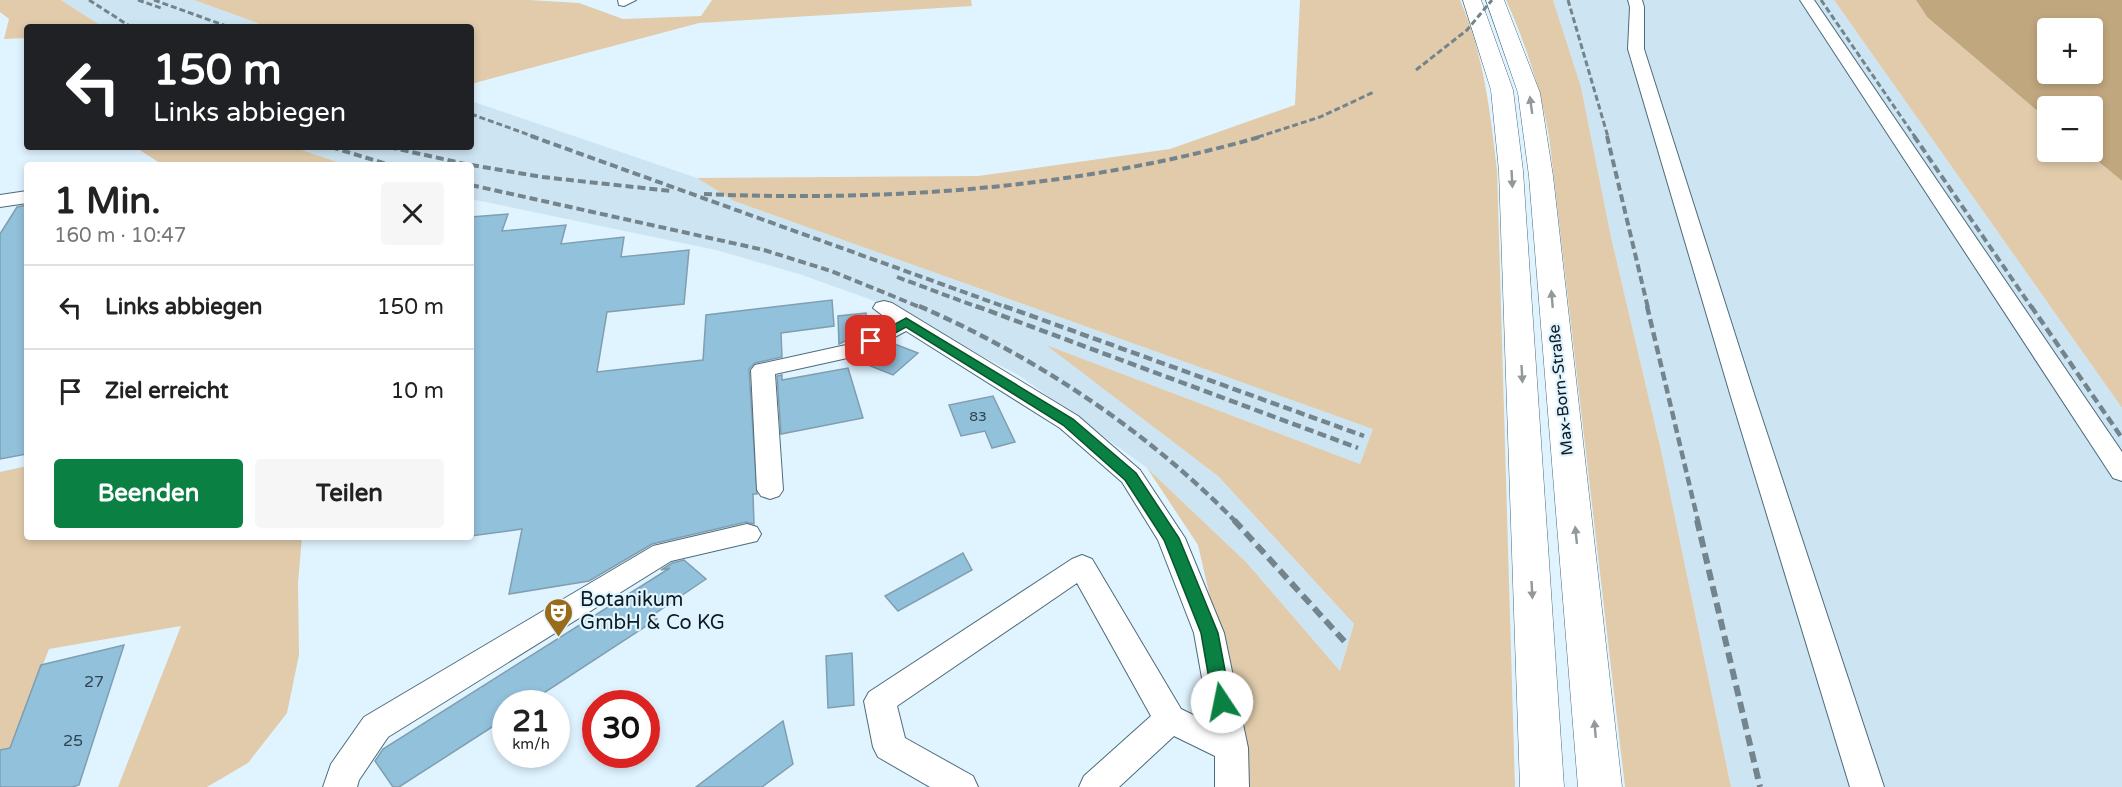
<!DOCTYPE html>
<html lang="de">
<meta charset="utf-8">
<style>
:root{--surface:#fff;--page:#f6f6f6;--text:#222;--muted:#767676;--line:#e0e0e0;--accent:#0b8043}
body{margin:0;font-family:"Varela Round",sans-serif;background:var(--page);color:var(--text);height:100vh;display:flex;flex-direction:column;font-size:22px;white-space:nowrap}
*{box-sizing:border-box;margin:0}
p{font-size:20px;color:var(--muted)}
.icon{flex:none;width:33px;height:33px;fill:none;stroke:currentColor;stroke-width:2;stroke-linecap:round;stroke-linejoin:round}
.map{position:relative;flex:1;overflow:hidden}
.drawer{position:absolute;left:24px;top:162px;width:450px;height:378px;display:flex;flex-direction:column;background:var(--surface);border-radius:6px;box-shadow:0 3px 9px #0003}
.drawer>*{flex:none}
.guide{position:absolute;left:24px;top:24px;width:450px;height:126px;border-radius:6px;box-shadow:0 3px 9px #0003;background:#202124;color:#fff;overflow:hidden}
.fabs{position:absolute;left:2037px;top:18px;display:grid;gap:12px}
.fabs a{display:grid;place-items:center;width:66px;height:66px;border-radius:6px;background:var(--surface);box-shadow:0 3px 9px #0003;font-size:30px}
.speed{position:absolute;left:492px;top:690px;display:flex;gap:12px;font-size:30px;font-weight:700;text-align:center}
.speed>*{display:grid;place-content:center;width:78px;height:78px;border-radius:50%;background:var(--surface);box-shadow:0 3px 9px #0003;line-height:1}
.speed small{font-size:15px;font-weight:400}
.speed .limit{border:9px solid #d22;background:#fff;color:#111}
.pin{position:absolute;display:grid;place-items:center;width:51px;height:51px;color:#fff;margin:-26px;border-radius:12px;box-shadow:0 3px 9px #0006}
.me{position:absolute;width:66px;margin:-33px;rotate:349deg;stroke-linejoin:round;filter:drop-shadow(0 0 4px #0008)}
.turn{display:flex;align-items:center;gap:21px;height:126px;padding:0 30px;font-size:27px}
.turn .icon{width:78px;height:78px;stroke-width:2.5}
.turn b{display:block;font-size:42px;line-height:51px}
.round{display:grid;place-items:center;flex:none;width:63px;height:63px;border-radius:6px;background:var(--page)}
.headline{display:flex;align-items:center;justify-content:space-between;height:102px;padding:0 30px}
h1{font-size:36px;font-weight:700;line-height:45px}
.cta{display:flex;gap:12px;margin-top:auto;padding:12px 30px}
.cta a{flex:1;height:69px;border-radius:6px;background:var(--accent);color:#fff;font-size:24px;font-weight:700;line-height:69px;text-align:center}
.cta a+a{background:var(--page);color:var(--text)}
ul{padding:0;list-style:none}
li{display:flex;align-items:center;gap:18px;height:84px;padding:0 30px;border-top:2px solid var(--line)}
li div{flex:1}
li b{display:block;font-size:22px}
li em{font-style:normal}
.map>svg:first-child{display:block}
.built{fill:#cde5f2}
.green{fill:#e1cbab}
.forest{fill:#c1a77e;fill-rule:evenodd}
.building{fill:#92c1db;stroke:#809eb0;stroke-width:1.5}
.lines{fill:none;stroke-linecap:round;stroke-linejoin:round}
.minor-casing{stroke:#4e6b7b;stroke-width:2}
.major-casing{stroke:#4e6b7b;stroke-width:1}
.minor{fill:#fff;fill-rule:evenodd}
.major{fill:#fff;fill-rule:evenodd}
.rail-far3{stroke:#74848d;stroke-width:3;stroke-dasharray:6 3;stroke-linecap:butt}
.rail-far2{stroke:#74848d;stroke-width:4;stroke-dasharray:8 4;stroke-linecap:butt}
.rail-far1{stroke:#74848d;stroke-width:4.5;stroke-dasharray:9 4.5;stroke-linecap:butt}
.rail{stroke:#74848d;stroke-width:6;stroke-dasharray:11 6;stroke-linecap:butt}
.oneway{fill:#93989b}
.route{fill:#0b8043;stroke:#07532c;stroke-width:1.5}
.labels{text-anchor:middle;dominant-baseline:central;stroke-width:4.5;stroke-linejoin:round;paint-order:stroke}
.number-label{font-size:14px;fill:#2f4450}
.street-label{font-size:16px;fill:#0e1a21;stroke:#e0f4ff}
.near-number-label{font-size:16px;fill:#2f4450}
.near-poi-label{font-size:20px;fill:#0e1a21;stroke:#e0f4ff;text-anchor:start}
</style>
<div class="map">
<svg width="2122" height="787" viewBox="0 0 2122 787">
<rect width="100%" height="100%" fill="#e0f4ff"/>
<path class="built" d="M 61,0 L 194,0 L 268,27 L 103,27 Z
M 1553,0 L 1834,0 L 2122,408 L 2122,787 L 1731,787 L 1661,450 L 1611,237 L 1581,87 Z
M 471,101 L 697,178 L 734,201 L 1374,429 L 1360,464 L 1048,346 L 1218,476 L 1354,624 L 1340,671 L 1247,563 L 1147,468 L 1020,376 L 883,304 L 802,275 L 716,250 L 471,199 L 471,165 L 346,165 L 293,147 L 471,147 Z"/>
<path class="green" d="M 0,0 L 61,0 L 103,27 L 27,27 L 27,38 L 4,39 L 9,19 L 0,12 Z
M 194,0 L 529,0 L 579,3 L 623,19 L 701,16 L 712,0 L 971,0 L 972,6 L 699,23 L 471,84 L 471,27 L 268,27 Z
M 1300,0 L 1460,0 C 1484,56 1490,110 1497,170 L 1515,787 L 1246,787 L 1248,763 L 1198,545 L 1147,468 L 1247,563 L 1340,671 L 1354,624 L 1218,476 L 1046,345 L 1360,464 L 1373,429 L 734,201 L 697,178 L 978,176 L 1170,149 L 1295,105 Z
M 1506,0 L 1553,0 L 1581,87 L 1611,237 L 1661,450 L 1731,787 L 1625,787 L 1549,136 C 1540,88 1526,44 1506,0 Z
M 1834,0 L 1916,0 L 1927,17 L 2047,119 L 2048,152 L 2087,152 L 2122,181 L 2122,408 Z
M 135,147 L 293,147 L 346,165 L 163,165 Z
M 27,466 L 27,537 L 302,537 L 298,583 L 299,655 L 287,713 L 248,763 L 207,787 L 118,787 L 181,626 L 49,649 L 10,748 L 0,750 L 0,472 Z"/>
<path class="forest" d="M 1916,0 L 2122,0 L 2122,181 L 2087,152 L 2092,152 L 2092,106 L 2048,106 L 2047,119 L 1927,17 ZM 2048,28 L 2092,28 L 2092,74 L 2048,74 Z"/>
<path class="building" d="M 27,205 L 27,454 L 0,459 L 0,234 L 17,207 Z
M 508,214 L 502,231 L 566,225 L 561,244 L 624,237 L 621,257 L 689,250 L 684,304 L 607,312 L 597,372 L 703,360 L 706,315 L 832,300 L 834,326 L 781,333 L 782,357 L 755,363 L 749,369 L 757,494 L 753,494 L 754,524 L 746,522 L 652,544 L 589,581 L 509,594 L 522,529 L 471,536 L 471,217 Z
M 866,313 L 868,330 L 839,344 L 838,316 Z
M 892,343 L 918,353 L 893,375 L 853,359 L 871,352 L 871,360 Z
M 848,368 L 863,418 L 781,434 L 777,376 L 782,375 L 782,380 Z
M 993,396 L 1015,442 L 992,448 L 985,431 L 961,436 L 949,405 Z
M 963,553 L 972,570 L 898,611 L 885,596 Z
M 684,560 L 706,579 L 653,615 L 657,619 L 527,704 L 506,704 L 506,718 L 399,787 L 393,787 L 375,761 L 383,749 L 670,568 L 661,570 L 672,563 Z
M 124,645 L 79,785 L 72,787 L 0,787 L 0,750 L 10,748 L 41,665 Z
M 852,653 L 854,705 L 828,708 L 826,656 Z
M 783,721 L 793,764 L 762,787 L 696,787 Z"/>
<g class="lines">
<defs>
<path id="minor" d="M 618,0 L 636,0 L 624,6 L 619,5 Z
M 1628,0 L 1642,0 L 1644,7 L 1644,49 L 1755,397 L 1884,787 L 1850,787 L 1731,397 L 1628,49 L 1630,7 Z
M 1800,0 L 1814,0 L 2122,452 L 2122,481 L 2113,478 Z
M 27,191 L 27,203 L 0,207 L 0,195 Z
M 884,301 L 892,303 L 1078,416 L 1140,470 L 1185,538 L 1224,633 L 1248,748 L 1249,787 L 1215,787 L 1215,756 L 1174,736 L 1119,787 L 1079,787 L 1084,776 L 1151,716 L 1077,583 L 897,706 L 905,738 L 973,776 L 978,787 L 930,787 L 878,757 L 873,747 L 864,701 L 869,692 L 1072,559 L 1082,555 L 1092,559 L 1181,709 L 1210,723 L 1194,633 L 1158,540 L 1122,482 L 1060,428 L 906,331 L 861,355 L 775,374 L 783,490 L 779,496 L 770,499 L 761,496 L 757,490 L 751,370 L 755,365 L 846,345 L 890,321 L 873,308 L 876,303 Z
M 747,524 L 757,527 L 761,534 L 757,541 L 671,561 L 388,737 L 359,780 L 357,787 L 323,787 L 331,764 L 364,717 L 653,546 Z"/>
<path id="major" d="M 1463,0 L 1481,0 L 1513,90 L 1523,171 L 1564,787 L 1520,787 L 1499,171 L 1491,90 Z
M 1486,0 L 1504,0 L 1540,93 L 1553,176 L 1622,787 L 1578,787 L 1529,176 L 1518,93 Z"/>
</defs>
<use href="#minor" class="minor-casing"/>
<use href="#major" class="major-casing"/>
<use href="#minor" class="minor"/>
<use href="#major" class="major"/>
<path class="rail-far3" d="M 89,0 L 131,27
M 138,0 L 161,8
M 154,0 L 229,27
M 1568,0 L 1608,137
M 1821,0 L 1915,137
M 1416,70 L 1467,30 L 1492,0
M 471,114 L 535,137
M 1258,137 L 1320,117 L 1374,92"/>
<path class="rail-far2" d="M 531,136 L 1008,308
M 1607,136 L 1648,308
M 1914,136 L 2032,308
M 331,147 L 390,165
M 389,147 L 470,165
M 471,165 L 542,177 L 671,191
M 471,185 L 764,250 L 831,271 L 922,308
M 704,194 C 891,202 1083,188 1263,136
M 897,277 L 980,308"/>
<path class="rail-far1" d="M 919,306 C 1036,357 1146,430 1235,521
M 976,306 L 1358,448
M 1004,306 L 1364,436
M 1647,306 L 1698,521
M 2031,306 L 2122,438"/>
<path class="rail" d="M 1234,520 L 1345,642
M 1697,520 L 1760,787"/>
</g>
<defs><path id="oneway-solid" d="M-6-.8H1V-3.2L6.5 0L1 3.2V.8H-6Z" transform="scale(1.5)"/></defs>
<g class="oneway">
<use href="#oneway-solid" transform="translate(1531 105) rotate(-98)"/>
<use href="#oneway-solid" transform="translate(1512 179) rotate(87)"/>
<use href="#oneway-solid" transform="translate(1552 299) rotate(-95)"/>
<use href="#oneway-solid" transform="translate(1522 374) rotate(87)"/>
<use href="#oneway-solid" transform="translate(1576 535) rotate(-96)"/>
<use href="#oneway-solid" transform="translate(1532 590) rotate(87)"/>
<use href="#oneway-solid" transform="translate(1595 729) rotate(-95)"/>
</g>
<path class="route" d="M 906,318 L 1073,419 L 1136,473 L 1179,538 L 1218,633 L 1231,702 L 1229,707 L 1222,709 L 1216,707 L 1213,702 L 1201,633 L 1164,540 L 1125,480 L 1063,425 L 906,327 L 875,344 L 866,344 L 864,341 Z"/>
<defs>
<symbol id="theatre-pin" viewBox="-11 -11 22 30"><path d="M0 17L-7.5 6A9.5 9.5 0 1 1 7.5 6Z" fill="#986c1a" stroke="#e0f4ff"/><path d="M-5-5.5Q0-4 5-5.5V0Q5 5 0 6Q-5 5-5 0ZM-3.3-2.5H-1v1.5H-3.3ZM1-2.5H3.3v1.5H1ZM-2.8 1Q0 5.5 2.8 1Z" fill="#fff"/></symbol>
</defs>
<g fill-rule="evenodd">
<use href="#theatre-pin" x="542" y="596" width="33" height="45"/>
</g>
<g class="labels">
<g class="number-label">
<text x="978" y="416">83</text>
</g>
<g class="street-label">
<text transform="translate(1561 390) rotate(-96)">Max-Born-Straße</text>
</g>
<g class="near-number-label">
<text x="94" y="682">27</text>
<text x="73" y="741">25</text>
</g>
<g class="near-poi-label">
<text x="580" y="600">Botanikum<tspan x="580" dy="23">GmbH &amp; Co KG</tspan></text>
</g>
</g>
</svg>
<div class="fabs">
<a>+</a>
<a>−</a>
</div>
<div class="speed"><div>21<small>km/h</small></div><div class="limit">30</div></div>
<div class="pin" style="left:871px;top:341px;background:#d93025"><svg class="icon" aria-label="arrive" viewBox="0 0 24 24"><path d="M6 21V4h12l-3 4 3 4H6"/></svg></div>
<svg class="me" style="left:1222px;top:702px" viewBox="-20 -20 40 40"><circle r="19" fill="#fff"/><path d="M0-13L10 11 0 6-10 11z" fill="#0b8043"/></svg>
<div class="guide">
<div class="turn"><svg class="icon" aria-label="left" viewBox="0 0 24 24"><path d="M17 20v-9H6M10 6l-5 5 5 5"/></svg><div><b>150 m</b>Links abbiegen</div></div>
</div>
<section class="drawer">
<div class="headline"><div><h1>1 Min.</h1><p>160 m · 10:47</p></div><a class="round"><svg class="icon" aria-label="close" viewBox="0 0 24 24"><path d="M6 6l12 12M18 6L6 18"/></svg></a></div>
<ul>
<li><svg class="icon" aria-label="left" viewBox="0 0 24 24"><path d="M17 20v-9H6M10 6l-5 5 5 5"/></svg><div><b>Links abbiegen</b></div><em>150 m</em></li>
<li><svg class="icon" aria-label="arrive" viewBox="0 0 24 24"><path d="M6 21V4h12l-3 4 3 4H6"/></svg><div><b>Ziel erreicht</b></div><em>10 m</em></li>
</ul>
<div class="cta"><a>Beenden</a><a>Teilen</a></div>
</section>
</div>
